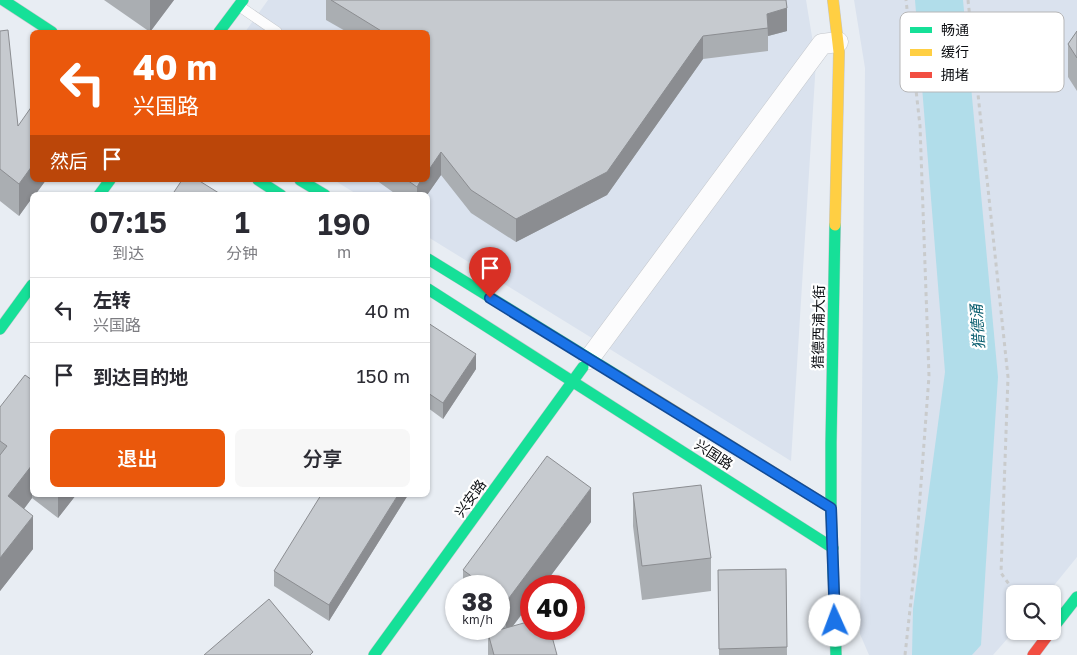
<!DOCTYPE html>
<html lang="zh">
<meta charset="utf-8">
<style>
:root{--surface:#fff;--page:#f7f7f7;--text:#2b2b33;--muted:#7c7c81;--line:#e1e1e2;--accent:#ea580c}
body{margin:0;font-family:"Golos Text","Noto Sans SC",sans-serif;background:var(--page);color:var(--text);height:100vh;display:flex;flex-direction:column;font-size:19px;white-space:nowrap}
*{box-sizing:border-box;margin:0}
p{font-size:16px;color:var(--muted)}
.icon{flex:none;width:28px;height:28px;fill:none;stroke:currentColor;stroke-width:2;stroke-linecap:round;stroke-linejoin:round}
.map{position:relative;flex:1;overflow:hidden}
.drawer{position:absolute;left:30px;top:192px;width:400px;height:305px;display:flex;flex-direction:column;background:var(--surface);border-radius:8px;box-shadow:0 1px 4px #0004}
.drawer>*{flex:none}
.top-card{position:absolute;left:30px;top:30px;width:400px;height:152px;border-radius:8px;box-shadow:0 1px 4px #0004;background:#ea580c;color:#fff;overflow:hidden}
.tools{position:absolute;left:1006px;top:585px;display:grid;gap:10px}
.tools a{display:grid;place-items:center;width:55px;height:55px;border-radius:8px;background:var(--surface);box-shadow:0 1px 4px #0004;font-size:25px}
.speed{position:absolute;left:445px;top:575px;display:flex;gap:10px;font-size:25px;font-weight:700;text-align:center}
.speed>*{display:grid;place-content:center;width:65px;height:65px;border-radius:50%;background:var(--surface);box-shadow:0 1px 4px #0004;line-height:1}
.speed small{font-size:12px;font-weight:400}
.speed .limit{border:8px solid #d22;background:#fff;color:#111}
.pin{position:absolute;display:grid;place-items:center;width:42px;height:42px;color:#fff;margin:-51px -21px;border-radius:50% 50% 50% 0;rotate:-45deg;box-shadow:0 0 5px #0007}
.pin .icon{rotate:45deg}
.me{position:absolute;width:55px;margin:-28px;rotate:358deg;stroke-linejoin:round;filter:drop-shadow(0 0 4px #0008)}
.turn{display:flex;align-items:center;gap:18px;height:105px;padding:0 20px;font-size:22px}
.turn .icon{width:65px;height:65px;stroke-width:2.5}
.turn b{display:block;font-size:35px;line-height:42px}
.then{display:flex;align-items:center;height:48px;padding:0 20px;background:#0003;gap:10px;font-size:19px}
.eta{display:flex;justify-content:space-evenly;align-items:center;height:85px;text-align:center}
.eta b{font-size:30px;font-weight:600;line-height:35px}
.cta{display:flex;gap:10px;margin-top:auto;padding:10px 20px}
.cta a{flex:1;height:58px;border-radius:8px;background:var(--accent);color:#fff;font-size:20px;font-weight:600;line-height:58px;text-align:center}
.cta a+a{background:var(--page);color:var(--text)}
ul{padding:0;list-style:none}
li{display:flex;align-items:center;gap:15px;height:65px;padding:0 20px;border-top:1px solid var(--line)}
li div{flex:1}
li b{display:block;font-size:19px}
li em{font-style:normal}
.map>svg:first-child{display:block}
.built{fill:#dae2ee}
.water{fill:#b1ddea}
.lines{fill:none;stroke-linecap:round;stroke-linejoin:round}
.lane-casing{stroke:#c3c6cb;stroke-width:11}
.street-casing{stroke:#c3c6cb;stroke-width:21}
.fast-casing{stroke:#c3c6cb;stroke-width:12}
.slow-casing{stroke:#c3c6cb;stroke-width:12}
.jam-casing{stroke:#c3c6cb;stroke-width:12}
.path{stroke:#c9cbcc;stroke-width:3;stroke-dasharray:4 4;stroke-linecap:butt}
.lane{stroke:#fcfcfd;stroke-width:10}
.street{stroke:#fcfcfd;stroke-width:20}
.fast{stroke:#16e098;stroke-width:11}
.slow{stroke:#ffcf43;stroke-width:11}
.jam{stroke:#f24e42;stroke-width:11}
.wall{fill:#aaaeb2}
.shaded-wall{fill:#8b8d91}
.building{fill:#c6cacf;stroke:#8b8d91}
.route-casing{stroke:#114b97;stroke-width:12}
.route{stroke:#1a73e8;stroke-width:9}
.labels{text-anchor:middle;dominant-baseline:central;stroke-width:4.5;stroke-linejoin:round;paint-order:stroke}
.street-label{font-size:14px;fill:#0a0c10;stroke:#fff}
.water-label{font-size:15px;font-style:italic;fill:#0d6071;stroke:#fff}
.key{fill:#fff;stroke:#b6b6b7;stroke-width:1}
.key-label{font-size:14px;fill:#0a0c10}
</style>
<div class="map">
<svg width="1077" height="655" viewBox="0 0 1077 655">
<rect width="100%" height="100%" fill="#e8edf3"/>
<path class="built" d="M 268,0 L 806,0 L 816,61 L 791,461 L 428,237 L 428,195 L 358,195 L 334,180 L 428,180 L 428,32 L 245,32 Z
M 854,0 L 1077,0 L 1077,557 L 1047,594 L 1015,594 L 1015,630 L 993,655 L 869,655 L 860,634 L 865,68 Z"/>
<path class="water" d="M 915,0 L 963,0 L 998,377 L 986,562 L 981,645 L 972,655 L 912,655 L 913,609 L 945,372 Z"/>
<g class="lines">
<defs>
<path id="lane" d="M 239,6 L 277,32"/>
<path id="street" d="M 589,359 L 822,44 L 838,42"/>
<path id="fast" d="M 3,0 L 52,32
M 219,32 L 243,0
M 258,180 L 281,195
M 300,180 L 325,195
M 99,195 L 110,180
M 835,225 L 831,443 L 831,508 L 836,655
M 428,259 L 626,381
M 428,289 L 833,548
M 0,329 L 32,285
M 1052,629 L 1077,597
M 374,655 L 583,367"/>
<path id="slow" d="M 833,0 L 839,52 L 835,225
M 626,381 L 831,508"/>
<path id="jam" d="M 1033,655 L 1051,631"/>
</defs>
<use href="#lane" class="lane-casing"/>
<use href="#street" class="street-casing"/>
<use href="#fast" class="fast-casing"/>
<use href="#slow" class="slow-casing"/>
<use href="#jam" class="jam-casing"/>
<path class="path" d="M 968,0 L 1008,377 L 1001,573 L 1016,594
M 905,655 L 915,564 L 929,376 L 920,126 L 906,0"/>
<use href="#lane" class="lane"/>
<use href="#street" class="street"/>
<use href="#fast" class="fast"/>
<use href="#slow" class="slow"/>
<use href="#jam" class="jam"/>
</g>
<path class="wall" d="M 104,0 L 174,0 L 150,32 Z
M 326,0 L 786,0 L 787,31 L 768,36 L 768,51 L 703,59 L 607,195 L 516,242 L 471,213 L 441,175 L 427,195 L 397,195 L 376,180 L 428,180 L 428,32 L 347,32 L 326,20 Z
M 0,31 L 18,126 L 46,180 L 35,195 L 32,195 L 32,198 L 19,216 L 0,201 Z
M 1077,31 L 1077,91 L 1068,77 L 1068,44 Z
M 428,323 L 476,369 L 443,419 L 428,408 Z
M 32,380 L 32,495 L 76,495 L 58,518 L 32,498 L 24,509 L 33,549 L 0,591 L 0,407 Z
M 633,493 L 711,558 L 711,591 L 642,600 L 633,526 Z
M 408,495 L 329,621 L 274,586 L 274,571 Z
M 591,522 L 543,586 L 531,586 L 531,602 L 513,626 L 557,655 L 488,655 L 488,633 L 499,630 L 498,629 L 499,629 L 499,586 L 463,586 L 463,570 Z
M 786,569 L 787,655 L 719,655 L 718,570 Z"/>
<path class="shaded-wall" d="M 150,0 L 174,0 L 150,32 Z
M 787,8 L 787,31 L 768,36 L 767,14 Z
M 703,36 L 703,59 L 607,195 L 516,242 L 516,219 Z
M 441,152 L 441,175 L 427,195 L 417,195 L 417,187 L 421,180 L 428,180 L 428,171 Z
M 32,166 L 32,180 L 46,180 L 35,195 L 32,195 L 32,198 L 19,216 L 19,184 Z
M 476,354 L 476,369 L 443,419 L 443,403 Z
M 32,465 L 32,498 L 8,530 L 8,496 Z
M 591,488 L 591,522 L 543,586 L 531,586 L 531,602 L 506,635 L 506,602 Z
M 58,495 L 76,495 L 58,518 Z
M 398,495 L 408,495 L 329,621 L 329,605 Z
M 33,516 L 33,549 L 0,591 L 0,558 Z"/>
<path class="building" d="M 331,0 L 786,0 L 787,8 L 767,14 L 768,28 L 703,36 L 607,172 L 516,219 L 471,190 L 441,152 L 428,171 L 428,32 L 383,32 Z
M 8,30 L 18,126 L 32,106 L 32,166 L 19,184 L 0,169 L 0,31 Z
M 1077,31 L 1077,58 L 1068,44 Z
M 182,180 L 198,180 L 222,195 L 172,195 Z
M 407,180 L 421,180 L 417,187 Z
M 428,323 L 476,354 L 443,403 L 428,393 Z
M 25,375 L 32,380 L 32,465 L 8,496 L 33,516 L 0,558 L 0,455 L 7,446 L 0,441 L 0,407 Z
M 547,456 L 591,488 L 506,602 L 499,596 L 499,586 L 485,586 L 463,570 Z
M 701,485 L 711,558 L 642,566 L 633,493 Z
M 321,495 L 398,495 L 329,605 L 274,571 Z
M 786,569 L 787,647 L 719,649 L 718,570 Z
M 269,599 L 313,652 L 310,655 L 204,655 Z
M 531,621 L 531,629 L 550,629 L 557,655 L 494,655 L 488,633 Z"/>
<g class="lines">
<defs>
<path id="route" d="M 490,298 L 831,508 L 835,621"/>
</defs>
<use href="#route" class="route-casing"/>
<use href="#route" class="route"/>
</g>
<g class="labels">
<g class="street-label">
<text transform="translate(818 327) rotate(-89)">猎德西浦大街</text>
<text transform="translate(714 454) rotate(33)">兴国路</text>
<text transform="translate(470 498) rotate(-54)">兴安路</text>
</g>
<g class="water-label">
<text transform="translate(977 327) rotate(-94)">猎德涌</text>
</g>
</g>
<rect x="900" y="12" width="164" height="80" rx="8" class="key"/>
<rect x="910" y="27" width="22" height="6" fill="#16e098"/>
<rect x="910" y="49" width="22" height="7" fill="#ffcf43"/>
<rect x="910" y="72" width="22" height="6" fill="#f24e42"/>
<g class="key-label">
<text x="941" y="35">畅通</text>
<text x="941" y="57">缓行</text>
<text x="941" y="80">拥堵</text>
</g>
</svg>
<div class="tools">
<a><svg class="icon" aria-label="search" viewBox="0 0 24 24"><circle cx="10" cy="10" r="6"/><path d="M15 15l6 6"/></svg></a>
</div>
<div class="speed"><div>38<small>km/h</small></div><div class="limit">40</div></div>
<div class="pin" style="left:490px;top:298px;background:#d93025"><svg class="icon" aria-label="arrive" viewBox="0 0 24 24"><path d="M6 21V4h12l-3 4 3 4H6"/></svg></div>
<svg class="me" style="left:835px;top:621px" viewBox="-20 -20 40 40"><circle r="19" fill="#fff"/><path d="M0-13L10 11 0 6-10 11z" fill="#1a73e8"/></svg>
<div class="top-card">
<div class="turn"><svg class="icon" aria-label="left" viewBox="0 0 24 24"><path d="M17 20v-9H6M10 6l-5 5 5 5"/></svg><div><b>40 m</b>兴国路</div></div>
<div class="then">然后<svg class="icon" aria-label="arrive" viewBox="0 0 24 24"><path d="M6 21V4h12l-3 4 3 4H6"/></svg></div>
</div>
<section class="drawer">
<div class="eta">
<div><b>07:15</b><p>到达</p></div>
<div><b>1</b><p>分钟</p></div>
<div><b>190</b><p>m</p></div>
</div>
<ul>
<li><svg class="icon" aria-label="left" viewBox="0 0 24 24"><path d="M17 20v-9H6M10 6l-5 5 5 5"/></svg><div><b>左转</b><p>兴国路</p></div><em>40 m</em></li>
<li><svg class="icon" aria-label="arrive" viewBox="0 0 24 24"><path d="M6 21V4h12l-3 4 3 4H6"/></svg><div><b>到达目的地</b></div><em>150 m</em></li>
</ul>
<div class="cta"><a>退出</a><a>分享</a></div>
</section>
</div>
